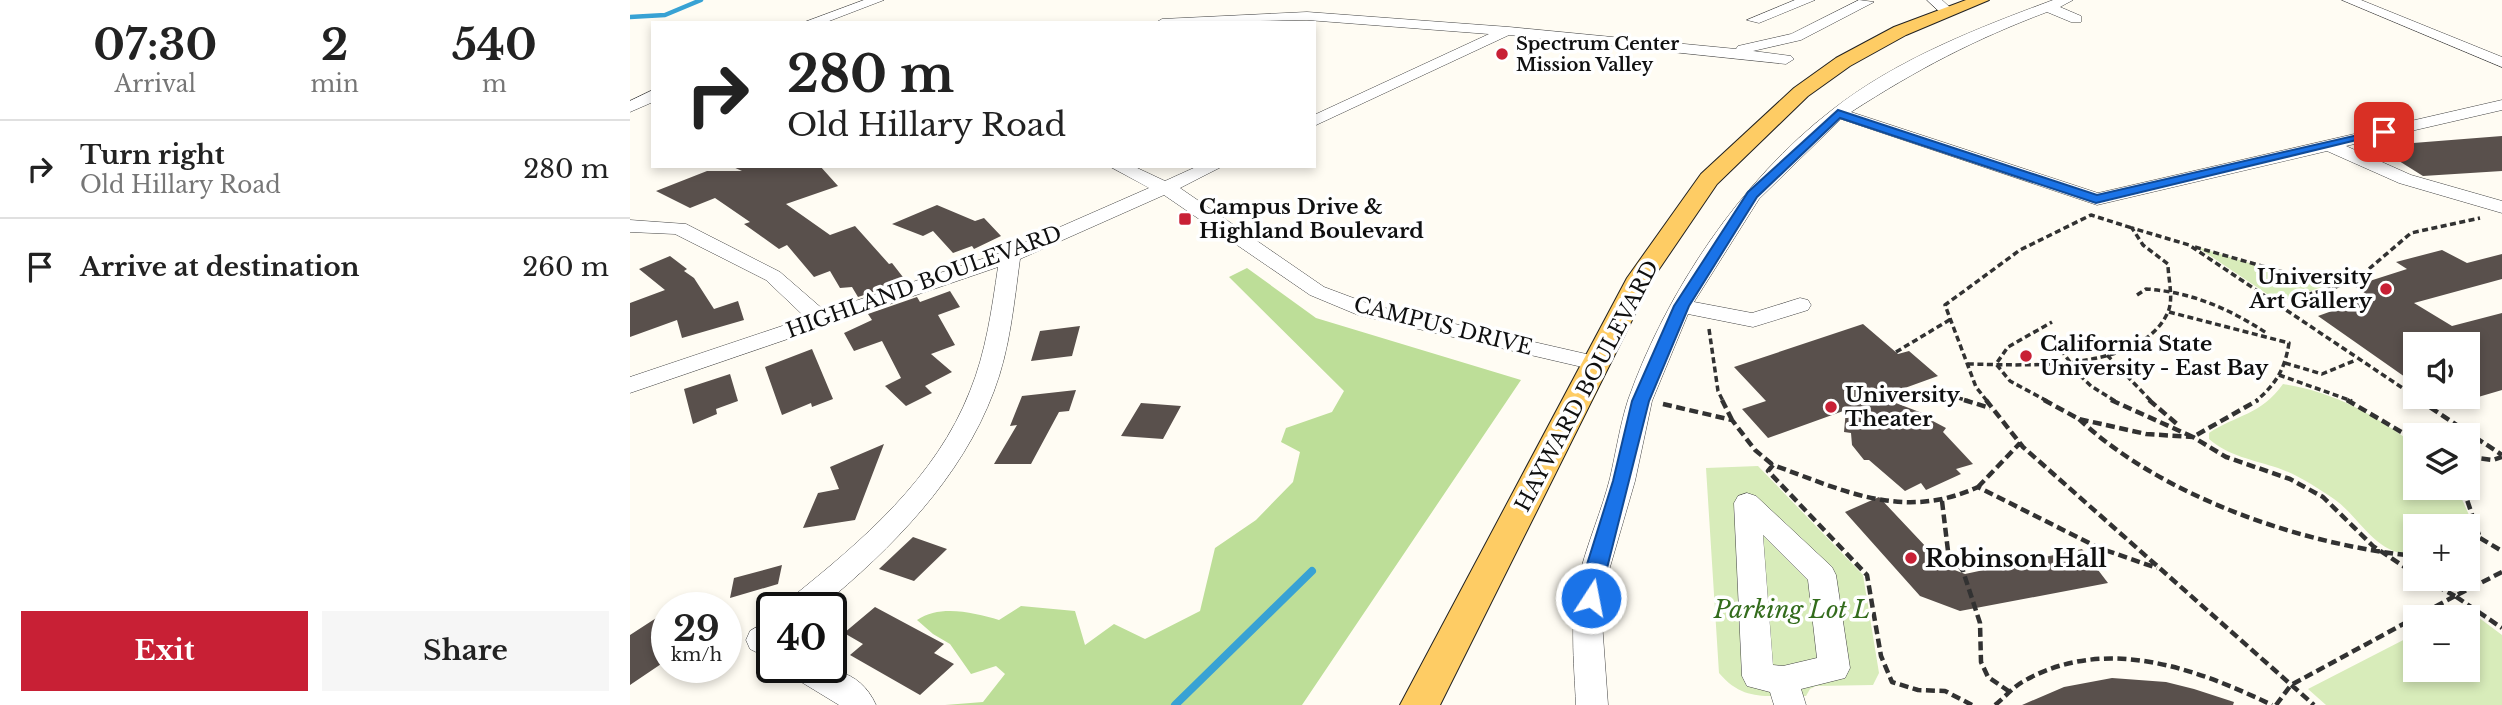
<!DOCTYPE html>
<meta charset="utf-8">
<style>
:root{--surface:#fff;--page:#f6f6f6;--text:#222;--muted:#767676;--line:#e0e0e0;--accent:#c82035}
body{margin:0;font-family:"Libre Baskerville",serif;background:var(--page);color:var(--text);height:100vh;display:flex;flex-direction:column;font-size:26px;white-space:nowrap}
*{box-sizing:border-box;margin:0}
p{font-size:23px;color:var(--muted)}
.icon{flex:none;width:38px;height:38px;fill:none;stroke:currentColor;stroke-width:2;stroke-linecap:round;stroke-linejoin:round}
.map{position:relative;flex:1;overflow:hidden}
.side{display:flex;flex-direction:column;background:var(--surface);width:630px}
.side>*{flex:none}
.guide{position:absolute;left:21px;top:21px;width:665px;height:147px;border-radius:0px;box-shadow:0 4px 10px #0003;background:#fff;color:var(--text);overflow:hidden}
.buttons{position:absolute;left:1773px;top:332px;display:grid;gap:14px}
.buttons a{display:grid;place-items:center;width:77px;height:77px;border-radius:0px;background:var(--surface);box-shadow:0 4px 10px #0003;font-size:35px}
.speed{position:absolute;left:21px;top:592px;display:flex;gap:14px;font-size:35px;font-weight:700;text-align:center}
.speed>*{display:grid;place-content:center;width:91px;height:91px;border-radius:50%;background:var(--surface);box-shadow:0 4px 10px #0003;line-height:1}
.speed small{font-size:18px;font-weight:400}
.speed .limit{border:4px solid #111;border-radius:10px;background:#fff;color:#111}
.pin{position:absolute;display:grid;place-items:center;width:60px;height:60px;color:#fff;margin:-30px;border-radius:14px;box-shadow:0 4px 10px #0006}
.me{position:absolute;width:77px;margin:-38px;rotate:11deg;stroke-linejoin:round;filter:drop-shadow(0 0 5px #0008)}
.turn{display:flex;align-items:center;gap:24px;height:147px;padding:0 21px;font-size:32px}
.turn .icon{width:91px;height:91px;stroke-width:2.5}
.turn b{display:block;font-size:49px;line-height:60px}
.eta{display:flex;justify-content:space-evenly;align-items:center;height:119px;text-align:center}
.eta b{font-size:42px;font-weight:700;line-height:49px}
.action{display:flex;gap:14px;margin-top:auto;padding:14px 21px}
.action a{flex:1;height:80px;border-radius:0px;background:var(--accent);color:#fff;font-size:28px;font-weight:700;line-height:80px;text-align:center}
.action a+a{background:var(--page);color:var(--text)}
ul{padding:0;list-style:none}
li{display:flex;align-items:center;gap:21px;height:98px;padding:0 21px;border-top:2px solid var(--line)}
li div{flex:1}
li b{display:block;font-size:26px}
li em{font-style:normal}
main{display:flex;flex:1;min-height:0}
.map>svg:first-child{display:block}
.green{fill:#d8ecba}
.forest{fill:#bdde98}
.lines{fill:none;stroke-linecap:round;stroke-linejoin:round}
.stream-far1{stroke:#38a2d4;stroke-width:4.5}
.stream{stroke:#38a2d4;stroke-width:8}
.building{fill:#59504c}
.minor-casing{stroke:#434343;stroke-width:1}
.major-casing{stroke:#212121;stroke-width:2}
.path-far1{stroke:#323232;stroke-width:3.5;stroke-dasharray:6 3.5;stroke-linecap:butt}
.path{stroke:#323232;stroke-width:4.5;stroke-dasharray:9 4.5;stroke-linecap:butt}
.minor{fill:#fff;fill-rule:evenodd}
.major{fill:#fecc64;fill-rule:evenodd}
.route{fill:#1a73e8;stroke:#114b97;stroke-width:2}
.poi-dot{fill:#c82035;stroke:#fff;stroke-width:2.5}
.labels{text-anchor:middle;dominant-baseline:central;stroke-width:7;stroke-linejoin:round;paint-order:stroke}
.far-poi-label{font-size:18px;font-weight:bold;fill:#101010;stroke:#fff;text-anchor:start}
.poi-label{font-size:21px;font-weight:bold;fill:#101010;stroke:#fff;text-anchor:start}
.street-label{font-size:21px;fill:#101010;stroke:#fff}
.near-poi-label{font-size:24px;font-weight:bold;fill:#101010;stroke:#fff;text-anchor:start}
.near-park-label{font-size:24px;font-style:italic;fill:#336c1c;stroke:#fff}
</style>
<main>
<section class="side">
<div class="eta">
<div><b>07:30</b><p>Arrival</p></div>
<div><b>2</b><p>min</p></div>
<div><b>540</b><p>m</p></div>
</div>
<ul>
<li><svg class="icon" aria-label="right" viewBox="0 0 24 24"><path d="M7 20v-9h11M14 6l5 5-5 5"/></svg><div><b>Turn right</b><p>Old Hillary Road</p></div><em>280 m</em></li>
<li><svg class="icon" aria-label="arrive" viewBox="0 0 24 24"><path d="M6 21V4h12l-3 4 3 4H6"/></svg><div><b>Arrive at destination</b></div><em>260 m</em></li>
</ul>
<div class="action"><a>Exit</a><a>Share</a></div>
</section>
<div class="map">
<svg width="1872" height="705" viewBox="0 0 1872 705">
<rect width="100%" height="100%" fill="#fffcf3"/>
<path class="green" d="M 1567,247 L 1695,286 L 1649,302 Z
M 1653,384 C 1704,392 1744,414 1785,445 L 1785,488 L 1827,488 L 1839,515 L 1840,531 L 1838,533 L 1838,527 L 1785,527 L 1785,553 C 1748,559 1730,517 1704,499 C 1686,487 1668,475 1648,468 C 1624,460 1598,456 1579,439 L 1579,433 C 1606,415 1631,415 1653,384 Z
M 1128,466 L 1233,575 L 1249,673 L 1243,685 L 1186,686 L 1180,689 L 1176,696 C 1140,694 1115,704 1089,673 L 1076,468 Z
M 1836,608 L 1872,635 L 1872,705 L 1696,705 L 1678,689 L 1785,634 L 1785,670 L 1838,670 L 1838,618 L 1817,618 Z"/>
<path class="forest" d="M 617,268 L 686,318 L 891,380 L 672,705 L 315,705 L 353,702 L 375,674 L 366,666 L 341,674 L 320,644 L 303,634 L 287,620 C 311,604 344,613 369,620 L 391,606 L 445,611 L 455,645 L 484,624 L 515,639 L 570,611 L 585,548 L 626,520 L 663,482 L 670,452 L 651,442 L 656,428 L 702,412 L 714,391 L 599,277 Z"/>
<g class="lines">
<path class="stream-far1" d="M 0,17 L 35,15 L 71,0"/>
<path class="stream" d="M 545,705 L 682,571"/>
</g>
<path class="building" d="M 1872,136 L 1872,171 L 1793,176 L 1745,146 Z
M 101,166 L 190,166 L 208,186 L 156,204 L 200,235 L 225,226 L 259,264 L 262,263 L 276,281 L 228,297 L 222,287 L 210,288 L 200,271 L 184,277 L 157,245 L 149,249 L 114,224 L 120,222 L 85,198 L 60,208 L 26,191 L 77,171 L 112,171 Z
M 307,205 L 345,221 L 354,218 L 371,236 L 344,249 L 342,246 L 323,253 L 303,231 L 293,236 L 262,224 Z
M 1812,250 L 1837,263 L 1872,254 L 1872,279 L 1784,303 L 1822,326 L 1872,313 L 1872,390 L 1838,400 L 1838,345 L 1785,345 L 1785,384 L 1688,316 L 1741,297 L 1724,286 L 1777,269 L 1766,262 Z
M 40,256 L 57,269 L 54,271 L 64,278 L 84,309 L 108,301 L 114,320 L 52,338 L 47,320 L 0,337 L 0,303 L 35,290 L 9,269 Z
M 320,291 L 330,307 L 308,315 L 325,345 L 301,354 L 322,372 L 295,386 L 302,393 L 276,406 L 255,386 L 271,378 L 252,341 L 224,351 L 214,333 L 242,320 L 238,314 L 287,297 L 290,302 Z
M 1233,324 L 1268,354 L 1279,351 L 1308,376 L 1250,397 L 1300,416 L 1299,419 L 1316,428 L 1313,432 L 1343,464 L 1326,469 L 1331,474 L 1296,490 L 1291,483 L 1275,491 L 1239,460 L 1234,460 L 1222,445 L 1221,433 L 1214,432 L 1216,410 L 1138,438 L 1112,409 L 1136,401 L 1104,367 Z
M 450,326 L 442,356 L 401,361 L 410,331 Z
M 182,349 L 203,399 L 182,407 L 181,403 L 152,415 L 135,367 Z
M 100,374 L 108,401 L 86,409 L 87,414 L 63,424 L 54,389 Z
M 446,390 L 439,411 L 429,412 L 401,464 L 364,464 L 387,425 L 380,426 L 392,396 Z
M 511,403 L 551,406 L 533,439 L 491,436 Z
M 254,444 L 225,520 L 173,528 L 188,493 L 209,489 L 200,467 Z
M 1249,497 L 1314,566 L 1335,574 L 1452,549 L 1478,583 L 1330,611 L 1290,596 L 1215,512 Z
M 283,537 L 317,549 L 284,581 L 249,569 Z
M 152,565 L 148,584 L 100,598 L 104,578 Z
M 245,607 L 314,644 L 304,653 L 324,664 L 290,695 L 220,655 L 233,644 L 214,633 Z
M 37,611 L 37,660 L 0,685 L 0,635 Z
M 1482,678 L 1536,682 L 1564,689 L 1604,702 L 1603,705 L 1392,705 L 1434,687 Z"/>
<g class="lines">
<defs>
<path id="minor" d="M 234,0 L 254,0 L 194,23 L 172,23 Z
M 1165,0 L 1185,0 L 1129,23 L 1117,20 Z
M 1229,0 L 1244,2 L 1171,40 L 1123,51 L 1161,56 L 1164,59 L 1156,64 L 879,35 L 684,126 L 684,115 L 859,34 L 677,20 L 525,23 L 532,19 L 677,12 L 879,27 L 1106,49 L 1108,46 L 1161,34 Z
M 1297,0 L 1312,0 L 1325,12 L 1313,15 Z
M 1423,0 L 1443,0 L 1430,7 L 1451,16 L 1451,22 L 1441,22 L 1417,12 C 1343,40 1288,69 1221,112 L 1468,193 L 1872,100 L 1872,110 L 1716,146 L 1781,175 L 1872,201 L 1872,213 L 1769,183 L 1697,151 L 1467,205 L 1211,119 L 1129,199 L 1064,302 L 1122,313 L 1170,298 L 1178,300 L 1181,305 L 1178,310 L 1123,327 L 1058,314 L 1022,401 L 1005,481 L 978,574 L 972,622 L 978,705 L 946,705 C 944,661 939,617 950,573 C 958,541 972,510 980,478 C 986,452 990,425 998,400 C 1036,292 1111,180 1202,110 C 1267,59 1348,28 1423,0 Z
M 1712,0 L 1731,0 L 1872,57 L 1872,67 Z
M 23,90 L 23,102 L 0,112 L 0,101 Z
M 479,166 L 503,166 L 535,181 L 568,166 L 593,166 L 550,188 L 694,287 L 742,305 L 965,356 L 973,358 L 977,363 L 973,368 L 965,370 L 728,315 L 680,295 L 534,195 L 390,259 C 384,303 380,349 364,391 C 331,479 262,548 191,607 L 156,607 L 161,598 C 232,541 306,478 340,391 C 356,352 362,308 368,267 L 0,393 L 0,377 L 176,318 L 136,280 L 45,234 L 0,232 L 0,220 L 56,224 L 150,272 L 195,311 L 373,252 L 519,188 Z
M 1117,493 L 1126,496 L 1202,567 L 1206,575 L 1220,668 L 1215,678 L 1171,689 L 1176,705 L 1144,705 L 1140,692 L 1117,686 L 1112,676 L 1104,503 L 1108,496 ZM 1133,535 L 1178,580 L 1187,658 L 1153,666 L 1143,665 Z
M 142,618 L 142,660 L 120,649 L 116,640 L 120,631 Z
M 159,667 C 195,667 229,667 246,705 L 209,705 L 163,677 Z"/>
<path id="major" d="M 1336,0 L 1359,0 L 1276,35 L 1220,66 L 1178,96 L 1087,184 L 1023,278 L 810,705 L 770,705 L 997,278 L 1071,174 L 1164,88 L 1206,58 L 1264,27 Z"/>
</defs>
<use href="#minor" class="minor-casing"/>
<use href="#major" class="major-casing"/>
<path class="path-far1" d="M 1565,247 L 1706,287 L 1649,302
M 1706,287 L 1733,274 L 1781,233 L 1850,218
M 1507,295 L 1516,289 C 1562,292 1600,309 1638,334
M 1539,312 L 1659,343 C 1655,369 1646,384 1626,401
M 1079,329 L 1088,391 L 1093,401
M 1266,352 L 1321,319
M 1477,355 L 1521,401
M 1436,362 L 1461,386 L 1485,401
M 1440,362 L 1434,354 L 1434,345 L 1444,334
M 1655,363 L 1692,374 L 1726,360
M 1338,364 C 1393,365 1511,373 1538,312 C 1544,298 1538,279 1538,264 L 1513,245 L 1502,228 L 1559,245 L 1792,401
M 1649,375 L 1722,401
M 1272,389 L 1275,392 L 1307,392 L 1339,401
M 1357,401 L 1346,387 L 1315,305 L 1390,250 L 1461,215 L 1502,228
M 1417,401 L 1380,381 L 1366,364 L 1378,347 L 1422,322"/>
<path class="path" d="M 1092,400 L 1102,420
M 1334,400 L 1360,408
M 1356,400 L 1393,447 L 1684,705
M 1414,400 L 1449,419 L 1516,434 L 1563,437 L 1596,457 L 1660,479 L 1693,497 L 1743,546 L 1785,574
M 1481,400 L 1563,437 L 1628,400
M 1519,400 L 1547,424
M 1717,400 L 1785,440
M 1789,400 L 1872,455
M 1033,404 L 1102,420 L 1125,450 L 1143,465
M 1449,419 C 1532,497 1673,545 1785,556
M 1838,457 L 1863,460 L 1872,457
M 1348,487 L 1390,443
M 1833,488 L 1850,538 L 1838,542
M 1312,501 L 1318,551 L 1333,571 L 1350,623 L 1351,662 L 1358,677 L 1380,692
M 1850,538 L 1872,551
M 1872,572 L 1825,596 L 1872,628
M 1794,579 L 1825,596
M 1342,705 L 1315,691 L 1288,690 L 1262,682 L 1251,656 L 1237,575 L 1138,471 L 1143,465 C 1215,491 1273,521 1348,487 L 1469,548 L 1527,568
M 1365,705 C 1375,697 1383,687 1394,681 C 1475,635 1565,668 1642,705
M 1646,705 L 1661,685 L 1825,596"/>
<use href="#minor" class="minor"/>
<use href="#major" class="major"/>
</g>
<path class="route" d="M 1208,110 L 1467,195 L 1754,129 L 1760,132 L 1466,203 L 1210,118 L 1127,197 L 1059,306 L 1019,401 L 968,604 L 961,606 L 954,604 L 951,598 L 954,574 L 983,481 L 1002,401 L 1044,306 L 1118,192 Z"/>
<g class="poi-dot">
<circle cx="872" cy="54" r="7"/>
<rect x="548" y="212" width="14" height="14" rx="3.5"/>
<circle cx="1756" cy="289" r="7"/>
<circle cx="1396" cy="356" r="7"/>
<circle cx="1201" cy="407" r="7"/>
<circle cx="1281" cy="558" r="7"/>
</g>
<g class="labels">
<g class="far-poi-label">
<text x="886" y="44">Spectrum Center<tspan x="886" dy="21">Mission Valley</tspan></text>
</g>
<g class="poi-label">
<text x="569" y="207">Campus Drive &amp;<tspan x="569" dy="24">Highland Boulevard</tspan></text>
<text x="1742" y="277" text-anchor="end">University<tspan x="1742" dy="24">Art Gallery</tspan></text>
<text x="1410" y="344">California State<tspan x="1410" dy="24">University - East Bay</tspan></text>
<text x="1215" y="395">University<tspan x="1215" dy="24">Theater</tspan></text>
</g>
<g class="street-label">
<text transform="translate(294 282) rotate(-20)">HIGHLAND BOULEVARD</text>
<text transform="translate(813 326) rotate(14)">CAMPUS DRIVE</text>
<text transform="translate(957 386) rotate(-62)">HAYWARD BOULEVARD</text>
</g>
<g class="near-poi-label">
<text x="1295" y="558">Robinson Hall</text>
</g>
<g class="near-park-label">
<text x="1162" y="609">Parking Lot L</text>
</g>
</g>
</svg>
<div class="buttons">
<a><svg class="icon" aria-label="sound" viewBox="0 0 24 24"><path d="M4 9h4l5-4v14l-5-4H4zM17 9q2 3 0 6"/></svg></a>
<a><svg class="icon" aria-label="layers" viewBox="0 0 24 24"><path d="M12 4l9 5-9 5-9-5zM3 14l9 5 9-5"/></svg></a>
<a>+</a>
<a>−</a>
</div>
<div class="speed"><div>29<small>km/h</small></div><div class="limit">40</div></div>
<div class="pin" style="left:1754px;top:132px;background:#d93025"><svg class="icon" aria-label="arrive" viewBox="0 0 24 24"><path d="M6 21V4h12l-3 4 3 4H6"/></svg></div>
<svg class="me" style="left:961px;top:598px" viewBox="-20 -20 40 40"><circle r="17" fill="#1a73e8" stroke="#fff" stroke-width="3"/><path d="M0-11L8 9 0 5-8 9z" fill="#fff"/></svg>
<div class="guide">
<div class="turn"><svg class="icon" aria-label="right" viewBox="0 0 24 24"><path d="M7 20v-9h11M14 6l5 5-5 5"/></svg><div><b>280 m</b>Old Hillary Road</div></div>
</div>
</div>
</main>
